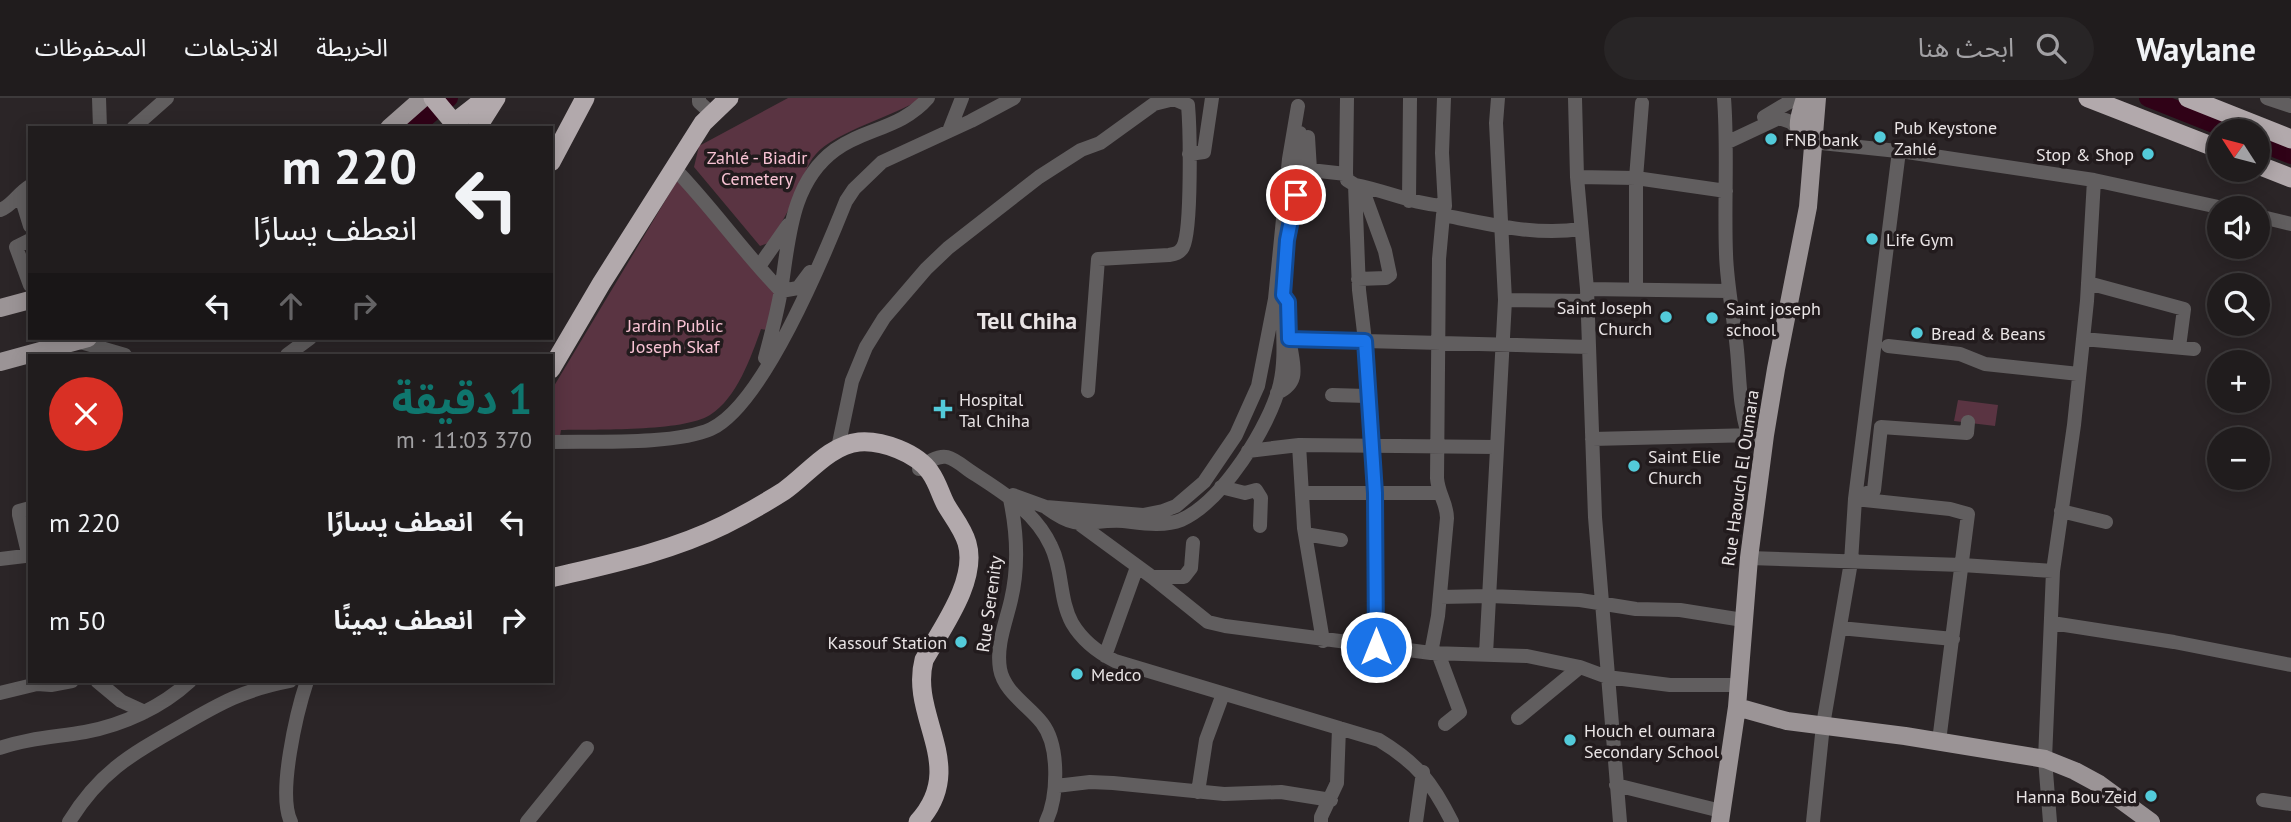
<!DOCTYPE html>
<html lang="ar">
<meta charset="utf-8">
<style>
:root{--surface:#201c1d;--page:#282526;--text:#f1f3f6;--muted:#a2a1a4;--line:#3d3a3b;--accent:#0f766e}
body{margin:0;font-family:"PT Sans","Noto Sans Arabic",sans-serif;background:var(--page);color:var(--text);direction:rtl;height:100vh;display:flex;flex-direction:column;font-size:26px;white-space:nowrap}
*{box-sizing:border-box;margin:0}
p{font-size:23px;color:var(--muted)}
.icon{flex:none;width:38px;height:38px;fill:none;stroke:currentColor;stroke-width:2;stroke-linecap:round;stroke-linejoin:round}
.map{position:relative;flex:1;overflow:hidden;direction:ltr}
.side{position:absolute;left:28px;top:256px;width:525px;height:329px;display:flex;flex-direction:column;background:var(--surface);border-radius:0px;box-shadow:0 4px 18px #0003,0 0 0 2px var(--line);direction:rtl}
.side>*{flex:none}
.guide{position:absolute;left:28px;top:28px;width:525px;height:214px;border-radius:0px;box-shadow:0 4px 18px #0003,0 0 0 2px var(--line);direction:rtl;background:#201c1d;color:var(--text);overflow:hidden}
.needle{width:46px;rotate:306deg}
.controls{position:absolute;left:2207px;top:21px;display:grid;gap:14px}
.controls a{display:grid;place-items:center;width:63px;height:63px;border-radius:50%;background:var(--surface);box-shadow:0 4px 18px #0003,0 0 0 2px var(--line);font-size:35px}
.pin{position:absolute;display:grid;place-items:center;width:60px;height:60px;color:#fff;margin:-30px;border:4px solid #fff;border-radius:50%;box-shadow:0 2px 7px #0007}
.me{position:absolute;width:77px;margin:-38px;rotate:0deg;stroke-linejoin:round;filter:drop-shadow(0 0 5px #0008)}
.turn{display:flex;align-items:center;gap:24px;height:147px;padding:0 21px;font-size:32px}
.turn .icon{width:91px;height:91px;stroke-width:2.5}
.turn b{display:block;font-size:49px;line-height:60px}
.lanes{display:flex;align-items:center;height:66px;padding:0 21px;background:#0003;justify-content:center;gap:35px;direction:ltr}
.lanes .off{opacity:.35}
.round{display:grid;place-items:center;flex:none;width:74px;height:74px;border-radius:37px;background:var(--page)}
.summary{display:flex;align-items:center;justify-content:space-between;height:119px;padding:0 21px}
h1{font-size:42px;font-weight:700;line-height:52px;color:var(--accent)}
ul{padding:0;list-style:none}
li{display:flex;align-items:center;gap:21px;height:98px;padding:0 21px}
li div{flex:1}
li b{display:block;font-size:26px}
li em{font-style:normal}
header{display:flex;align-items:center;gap:42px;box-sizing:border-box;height:98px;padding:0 35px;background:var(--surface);border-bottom:2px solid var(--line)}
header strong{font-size:33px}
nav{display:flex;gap:38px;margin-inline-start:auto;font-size:24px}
.search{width:490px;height:63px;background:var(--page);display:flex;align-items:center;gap:18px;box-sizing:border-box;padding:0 24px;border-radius:38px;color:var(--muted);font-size:26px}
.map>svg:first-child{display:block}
.green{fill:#5a3442}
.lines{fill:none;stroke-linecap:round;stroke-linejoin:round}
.river{stroke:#300217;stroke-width:18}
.minor{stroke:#615e5f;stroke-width:14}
.major{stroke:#9b9496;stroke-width:18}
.highway{stroke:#b2a9ac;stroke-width:19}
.route-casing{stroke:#114b97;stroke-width:18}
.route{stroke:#1a73e8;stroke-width:12}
.poi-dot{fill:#53cbda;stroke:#221b1d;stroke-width:2.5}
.labels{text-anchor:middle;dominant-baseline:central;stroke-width:7;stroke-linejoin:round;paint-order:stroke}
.poi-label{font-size:18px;fill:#e9e4e5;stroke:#221b1d;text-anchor:start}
.park-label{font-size:18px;fill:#f8c3d4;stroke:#221b1d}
.street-label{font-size:18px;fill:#e9e4e5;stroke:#221b1d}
.district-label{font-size:24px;font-weight:bold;fill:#e9e4e5;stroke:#221b1d}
</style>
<header>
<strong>Waylane</strong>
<div class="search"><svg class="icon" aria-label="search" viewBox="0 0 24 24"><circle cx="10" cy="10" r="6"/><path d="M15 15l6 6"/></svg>ابحث هنا</div>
<nav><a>الخريطة</a><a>الاتجاهات</a><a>المحفوظات</a></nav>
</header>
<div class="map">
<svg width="2291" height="724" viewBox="0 0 2291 724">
<rect width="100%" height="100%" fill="#2b2527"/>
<path class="green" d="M 788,0 L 922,0 C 893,19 836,33 816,56 C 805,68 804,82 797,96 C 789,112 779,128 771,144 L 760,148 L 694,69 L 699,48 Z
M 677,83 L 777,185 L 767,232 L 761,231 C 751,259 737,300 710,317 C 683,334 595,331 561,332 L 560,338 L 551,339 L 551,293 Z
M 1958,302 L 1998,307 L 1995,328 L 1954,323 Z"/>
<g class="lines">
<path class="river" d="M 2148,0 L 2231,33
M 414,30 L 449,0
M 2258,44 L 2291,57"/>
<path class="minor" d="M 99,0 L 100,30
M 699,0 L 699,4 L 712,16
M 1347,0 L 1346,76 L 1347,82 L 1355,87 L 1359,192 L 1365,243 L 1589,249
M 1575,0 L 1577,79 L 1587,191 L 1595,419 L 1620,724
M 1724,0 C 1728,52 1724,104 1726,156 C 1727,188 1734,220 1737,252 C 1740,283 1739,305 1748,337
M 2267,0 L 2291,8
M 1764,19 L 1796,0
M 133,30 L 167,0
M 949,33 L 962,0
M 1308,39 L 1310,72 L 1346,76
M 1728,44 L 1779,20 L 1791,24 L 1798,31
M 1812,44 L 1907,54 L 2094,82 L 2223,110
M 1189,56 L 1204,54 L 1212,0
M 674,70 C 712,109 743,154 781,193 L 798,190 L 810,174
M 1577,79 L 1636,80 L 1726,93
M 1356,87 C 1387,93 1413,106 1445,108
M 22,102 L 30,128
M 1409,103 L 1410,0
M 1294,109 L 1300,74 L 1300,35
M 0,112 C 12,108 18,95 30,88
M 1443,117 L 1445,108 L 1442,55 L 1444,0
M 2258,118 L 2291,126
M 30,142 L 16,149 L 30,187
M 760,167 L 788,127
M 1358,181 L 1386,180 L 1390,177 L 1385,153 L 1362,90
M 2088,185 L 2184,211 L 2179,249
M 1587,191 L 1728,193
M 1636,191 L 1636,80 L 1642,5
M 1505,202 L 1587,203
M 1289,228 L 1289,241 L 1365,243 L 1375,395 L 1376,549
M 2083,241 L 2194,251
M 77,243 L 125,257
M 1888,248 L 1960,256 L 1985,266 L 2079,276
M 287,257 L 310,240
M 765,260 C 771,238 777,215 781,192 C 789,143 790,85 835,52 C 865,30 901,31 928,0
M 1277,295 C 1301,284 1293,268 1290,245
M 1332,297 L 1367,298
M 1592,341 L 1755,337
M 551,344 C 592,343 676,347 711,331 C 763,307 824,158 846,103 L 854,91 L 882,64 L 971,23 L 1014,0
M 1299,347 L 1304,430 L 1323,543
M 838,350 L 852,283 L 866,249 L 884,220 L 926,171 L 948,150 L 1039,79 L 1081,52 L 1100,45 L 1154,6 L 1174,1 L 1188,7 C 1190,30 1192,132 1183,149 C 1180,155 1175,156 1169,157 L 1098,161 L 1088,293
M 1248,353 L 1299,347 L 1496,349
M 919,371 C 925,365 938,357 947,359 C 955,361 963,368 970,373 C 1001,393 1035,413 1051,448 C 1063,472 1059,501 1072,525 C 1082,542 1097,554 1115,563 L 1379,642 C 1417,665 1432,684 1452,724
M 1221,389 L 1245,395 L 1256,392 L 1261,400 L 1260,428
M 1302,395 L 1439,395
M 1013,397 L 1046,409 L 1143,417 L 1163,413 L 1176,408 L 1204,384 L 1236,337 L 1258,288 L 1275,201 L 1289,61 L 1298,8
M 1856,400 L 1874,392 L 1881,329 L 1967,335 L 1968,324
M 1010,401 C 1017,434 1019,468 1011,502 C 1006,524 996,547 1000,571 C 1004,594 1029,608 1042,625 C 1060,648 1058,699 1046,724
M 1855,401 L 1950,411 L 1968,416 L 1939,643
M 1047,410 C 1081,435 1087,421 1123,423 C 1141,425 1164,429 1181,422 C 1222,404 1270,328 1280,286 C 1287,256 1281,225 1283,195
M 2061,413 L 2106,424
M 1081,427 L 1152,479 L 1208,524 L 1225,528 L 1431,555 L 1527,558 L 1580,569 L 1607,579 L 1670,587 L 1739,587
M 1305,436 L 1341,442
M 1749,460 L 1962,467 L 2053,473
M 0,461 L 25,458 L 28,455 L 19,417 L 19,413 L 30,410
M 1152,479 L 1184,479 L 1191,470 L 1193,445
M 1440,499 L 1490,498 L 1580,502 L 1636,511 L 1680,512 L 1743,522
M 2052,525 L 2174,544 L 2291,567
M 1840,530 L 1953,541
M 1431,555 L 1438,518 L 1447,420 C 1447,405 1438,396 1437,380 L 1439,161 L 1443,117 C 1488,126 1535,138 1581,131
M 1438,555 L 1460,614 L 1445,626
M 1486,556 L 1505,202 L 1496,25 L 1498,0
M 1105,558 L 1137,469
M 97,583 L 121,603 L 145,614
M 0,595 L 37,586 L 51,587 L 72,583
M 1518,620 L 1580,569
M 0,650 C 28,640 56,639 85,634 C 123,627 162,609 190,583
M 1616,687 L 1721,713
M 1056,688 L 1090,684 L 1113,685 L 1224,696 L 1281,694 L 1331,702
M 1198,694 L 1206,642 L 1223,596
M 2263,702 L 2291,706
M 69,724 C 100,673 132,656 181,628 C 222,604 244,592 290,583
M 291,724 C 277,696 297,613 307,583
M 527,724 L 587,650
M 1321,724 L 1321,719 L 1337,685 L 1339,630
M 1416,724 L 1423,674
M 1813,724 L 1823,627 L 1851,464 L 1855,401 L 1899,53
M 2050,724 L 2045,661 L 2053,473 L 2074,327 L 2087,203 L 2094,82"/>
<path class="major" d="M 1805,0 C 1800,16 1791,37 1812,44
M 389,30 L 423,0
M 0,210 L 30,202
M 0,264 L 88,240
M 1737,609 L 1787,623 L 1905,638 L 2045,661 L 2075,673 L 2099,686 L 2151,724
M 1720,724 L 1737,609 L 1749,460 L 1765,337 L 1776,271 L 1808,109 L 1817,0"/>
<path class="highway" d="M 433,0 L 454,25 L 455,30
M 2088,0 L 2219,51
M 2188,0 L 2291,41
M 454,25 L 486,0
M 477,30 L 496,0
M 551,64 L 585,0
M 2258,67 L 2291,80
M 551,271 L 601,186 L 703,25 L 729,0
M 551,480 C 610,466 669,454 724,427 C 744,417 765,405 784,393 C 807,377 829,347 859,344 C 882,342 917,355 930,374 C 938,385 940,396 946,407 C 953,419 963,431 967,445 C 978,482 942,530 924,562 C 909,619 969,668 918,724"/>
</g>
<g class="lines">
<defs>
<path id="route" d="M 1296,97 L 1287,142 L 1283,197 L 1288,204 L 1289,241 L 1365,243 L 1375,395 L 1376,549"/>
</defs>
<use href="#route" class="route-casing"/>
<use href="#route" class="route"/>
</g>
<g class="poi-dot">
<circle cx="1880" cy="39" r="7"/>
<circle cx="1771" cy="41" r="7"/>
<circle cx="2148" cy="56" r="7"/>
<circle cx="1872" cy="141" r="7"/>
<circle cx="1666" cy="219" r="7"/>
<circle cx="1712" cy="220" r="7"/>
<circle cx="1917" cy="235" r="7"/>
<path d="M939.5 300.5h7v7h7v7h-7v7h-7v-7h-7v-7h7z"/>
<circle cx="1634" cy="368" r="7"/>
<circle cx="961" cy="544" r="7"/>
<circle cx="1077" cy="576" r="7"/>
<circle cx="1570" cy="642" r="7"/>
<circle cx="2151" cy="698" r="7"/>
</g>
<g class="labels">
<g class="poi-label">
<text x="1894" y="29">Pub Keystone<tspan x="1894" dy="21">Zahlé</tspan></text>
<text x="1785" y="41">FNB bank</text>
<text x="2134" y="56" text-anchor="end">Stop &amp; Shop</text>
<text x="1886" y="141">Life Gym</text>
<text x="1652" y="209" text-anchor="end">Saint Joseph<tspan x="1652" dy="21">Church</tspan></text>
<text x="1726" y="210">Saint joseph<tspan x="1726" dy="21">school</tspan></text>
<text x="1931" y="235">Bread &amp; Beans</text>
<text x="959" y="301">Hospital<tspan x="959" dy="21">Tal Chiha</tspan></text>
<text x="1648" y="358">Saint Elie<tspan x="1648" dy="21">Church</tspan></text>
<text x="947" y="544" text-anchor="end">Kassouf Station</text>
<text x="1091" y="576">Medco</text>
<text x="1584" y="632">Houch el oumara<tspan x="1584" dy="21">Secondary School</tspan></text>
<text x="2137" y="698" text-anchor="end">Hanna Bou Zeid</text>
</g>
<g class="park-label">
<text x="757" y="59">Zahlé - Biadir<tspan x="757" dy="21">Cemetery</tspan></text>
<text x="675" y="227">Jardin Public<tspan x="675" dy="21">Joseph Skaf</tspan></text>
</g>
<g class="street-label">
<text transform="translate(1740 380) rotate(-82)">Rue Haouch El Oumara</text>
<text transform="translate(989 506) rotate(-82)">Rue Serenity</text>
</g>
<g class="district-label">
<text x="1027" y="222">Tell Chiha</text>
</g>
</g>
</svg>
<div class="controls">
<a><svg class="needle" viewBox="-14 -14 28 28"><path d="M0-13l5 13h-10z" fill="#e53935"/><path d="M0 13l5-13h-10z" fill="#a2a1a4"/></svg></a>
<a><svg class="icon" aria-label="sound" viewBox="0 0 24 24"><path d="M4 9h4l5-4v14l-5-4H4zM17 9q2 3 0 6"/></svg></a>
<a><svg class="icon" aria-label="search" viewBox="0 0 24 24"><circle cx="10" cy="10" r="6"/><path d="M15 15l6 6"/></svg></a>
<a>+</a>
<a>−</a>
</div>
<div class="pin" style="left:1296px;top:97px;background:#d93025"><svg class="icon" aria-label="arrive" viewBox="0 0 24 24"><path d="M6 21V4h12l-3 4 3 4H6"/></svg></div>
<svg class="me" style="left:1376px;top:549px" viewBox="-20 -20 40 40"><circle r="17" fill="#1a73e8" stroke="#fff" stroke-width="3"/><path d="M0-11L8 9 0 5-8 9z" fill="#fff"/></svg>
<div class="guide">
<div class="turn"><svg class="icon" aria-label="left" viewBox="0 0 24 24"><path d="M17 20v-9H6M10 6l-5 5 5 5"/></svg><div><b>220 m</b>انعطف يسارًا</div></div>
<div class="lanes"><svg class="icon" aria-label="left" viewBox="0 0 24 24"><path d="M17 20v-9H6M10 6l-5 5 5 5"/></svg><svg class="icon off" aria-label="ahead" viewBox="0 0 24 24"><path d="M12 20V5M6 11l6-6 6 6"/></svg><svg class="icon off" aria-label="right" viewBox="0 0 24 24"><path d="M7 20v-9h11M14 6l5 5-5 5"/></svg></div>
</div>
<section class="side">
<div class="summary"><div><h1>1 دقيقة</h1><p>370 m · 11:03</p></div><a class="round" style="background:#d93025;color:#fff"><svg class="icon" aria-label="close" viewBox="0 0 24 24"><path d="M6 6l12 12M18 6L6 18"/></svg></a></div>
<ul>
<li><svg class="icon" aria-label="left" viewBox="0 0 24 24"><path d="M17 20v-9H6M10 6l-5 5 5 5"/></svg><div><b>انعطف يسارًا</b></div><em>220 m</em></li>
<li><svg class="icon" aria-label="right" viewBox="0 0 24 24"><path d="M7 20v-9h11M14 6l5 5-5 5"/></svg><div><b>انعطف يمينًا</b></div><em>50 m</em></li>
</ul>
</section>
</div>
